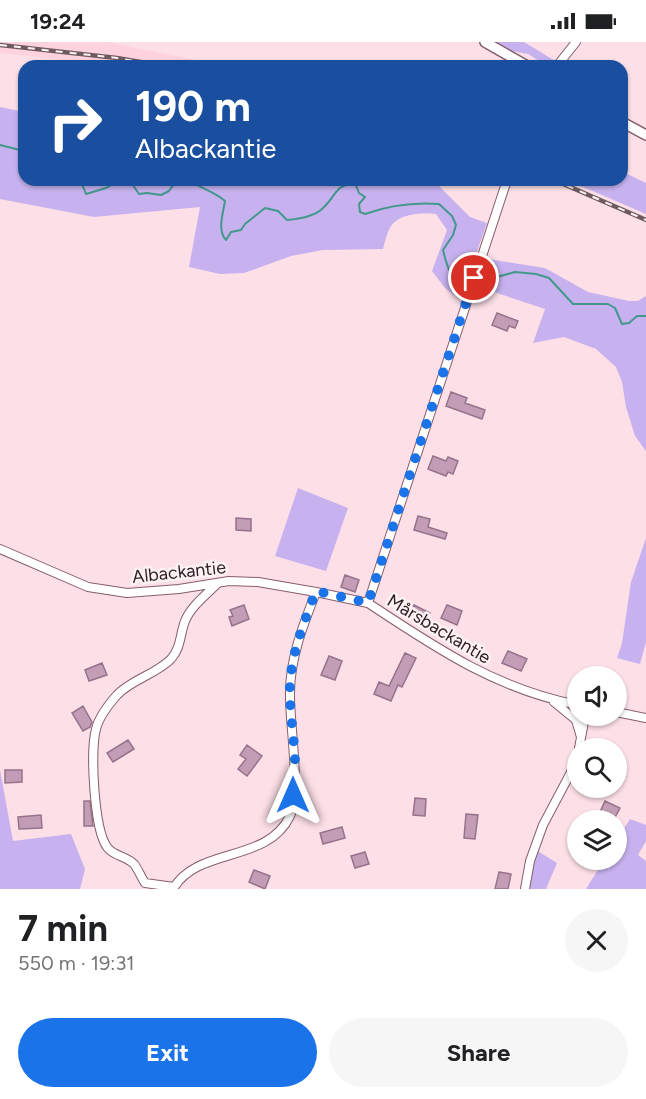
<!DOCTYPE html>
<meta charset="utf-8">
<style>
:root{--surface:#fff;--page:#f6f6f6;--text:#202124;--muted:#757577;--accent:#1a73e8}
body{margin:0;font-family:Figtree,sans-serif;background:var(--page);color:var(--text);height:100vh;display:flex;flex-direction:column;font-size:22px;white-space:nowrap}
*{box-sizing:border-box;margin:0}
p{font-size:20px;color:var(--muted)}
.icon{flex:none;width:33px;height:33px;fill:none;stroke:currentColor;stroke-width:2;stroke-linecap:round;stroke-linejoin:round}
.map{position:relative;height:847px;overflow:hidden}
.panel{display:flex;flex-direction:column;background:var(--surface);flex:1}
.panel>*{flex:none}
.guide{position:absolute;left:18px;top:18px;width:610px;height:126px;border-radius:18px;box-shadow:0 2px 4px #0004;background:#1a4fa0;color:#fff;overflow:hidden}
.tools{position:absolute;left:567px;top:624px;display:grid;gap:12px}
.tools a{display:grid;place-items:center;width:60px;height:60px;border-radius:50%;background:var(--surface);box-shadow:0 2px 4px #0004;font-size:30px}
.pin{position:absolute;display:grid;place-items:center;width:51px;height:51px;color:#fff;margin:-26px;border:3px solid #fff;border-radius:50%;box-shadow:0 2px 6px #0007}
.me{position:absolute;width:66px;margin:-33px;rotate:0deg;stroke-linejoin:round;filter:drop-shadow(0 0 4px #0008)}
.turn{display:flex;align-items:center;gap:21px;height:126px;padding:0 18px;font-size:27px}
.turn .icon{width:78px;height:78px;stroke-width:2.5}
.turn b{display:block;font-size:42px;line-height:51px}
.round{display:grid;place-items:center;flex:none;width:63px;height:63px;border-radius:32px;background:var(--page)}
.head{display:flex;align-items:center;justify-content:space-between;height:102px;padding:0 18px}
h1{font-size:36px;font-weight:700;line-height:45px}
.primary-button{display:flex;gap:12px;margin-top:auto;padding:12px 18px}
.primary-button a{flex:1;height:69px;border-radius:36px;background:var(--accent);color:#fff;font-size:24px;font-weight:700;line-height:69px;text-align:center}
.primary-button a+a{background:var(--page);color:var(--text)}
.status{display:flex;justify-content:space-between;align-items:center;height:42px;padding:0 30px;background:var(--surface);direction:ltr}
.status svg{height:16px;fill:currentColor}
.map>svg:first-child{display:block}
.built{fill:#ffd2df}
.green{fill:#c7b2ef}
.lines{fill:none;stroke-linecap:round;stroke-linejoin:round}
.stream{stroke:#43988b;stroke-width:2}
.building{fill:#c39db5;stroke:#96738a;stroke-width:1.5}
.minor-casing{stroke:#875e6a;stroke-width:10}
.tertiary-casing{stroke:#875e6a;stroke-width:12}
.minor{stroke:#fff;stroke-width:8}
.tertiary{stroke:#fff;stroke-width:9}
.rail-casing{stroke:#6f5a60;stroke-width:4.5}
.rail{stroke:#fcf2f4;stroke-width:2;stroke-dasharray:7;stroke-linecap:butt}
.route{stroke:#1a73e8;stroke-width:10;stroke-dasharray:0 18}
.labels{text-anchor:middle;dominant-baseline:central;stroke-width:5;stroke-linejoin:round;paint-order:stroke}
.street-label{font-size:18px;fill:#2f1e23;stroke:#fcf2f4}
</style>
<div class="status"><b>19:24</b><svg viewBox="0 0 49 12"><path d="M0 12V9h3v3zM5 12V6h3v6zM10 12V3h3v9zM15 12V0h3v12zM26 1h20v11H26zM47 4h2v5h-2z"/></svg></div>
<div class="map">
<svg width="646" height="847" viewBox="0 0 646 847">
<rect width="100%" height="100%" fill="#fcdfe7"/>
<path class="built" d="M 0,0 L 107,0 L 225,24 L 84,24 L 74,19 L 0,11 Z"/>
<path class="green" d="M 497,0 L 524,0 L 557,20 L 553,24 L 547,24 L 528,12 L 511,9 Z
M 0,65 L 24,70 L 24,138 L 292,138 L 308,141 L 314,138 L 415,138 L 439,144 L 470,175 L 487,181 L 460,258 L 445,246 L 432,229 L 447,188 L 436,172 C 422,171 400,171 391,184 C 387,190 385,200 383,207 L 323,208 L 291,214 L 244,231 L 220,232 L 189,225 L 200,165 L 94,175 L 0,157 Z
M 623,130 L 646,141 L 646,172 L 567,138 L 622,138 Z
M 488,217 L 545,226 L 588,250 L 629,259 L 638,259 L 646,254 L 646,409 L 635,394 L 626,365 L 622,340 L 616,325 L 596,307 L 564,295 L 533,301 L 545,267 L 476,244 Z
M 298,446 L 348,466 L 326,529 L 275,514 Z
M 646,496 L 646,600 L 640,622 L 617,616 L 622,601 L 631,540 Z
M 0,728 L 13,799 L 71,792 L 85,827 L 80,847 L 0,847 Z
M 630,777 L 646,783 L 646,799 L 638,813 L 646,819 L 646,847 L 586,847 L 604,818 L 616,818 L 617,798 Z
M 536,808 L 557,821 L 546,847 L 528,847 Z"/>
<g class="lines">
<path class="stream" d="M 0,103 L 20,108 L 24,114
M 83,138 L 82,142 L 86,152 L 106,146 L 120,138
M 128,138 L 130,139 L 139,152 L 147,151 L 161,153 L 169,149 L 177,138
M 189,138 C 201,147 214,149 225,159 C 223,172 217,188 226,198 L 231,190 L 241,188 L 245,182 L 265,166 L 278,169 L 287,178 C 299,177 313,175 322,167 C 336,155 334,143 355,141 L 359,151 L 365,155 L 359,162 L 360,170 L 365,172 C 390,163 412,160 439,162 L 452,174 L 456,183 L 453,193 L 443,208 C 447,224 450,241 470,241
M 475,241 L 515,230 L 536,232 L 549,236 L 573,262 L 608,262 L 615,266 L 622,282 L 629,281 L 637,274 L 646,274"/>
</g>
<path class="building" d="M 497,271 L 518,279 L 515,286 L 509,284 L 507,289 L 492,283 Z
M 451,350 L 467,356 L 465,361 L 485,368 L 482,377 L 446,364 Z
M 433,414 L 446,419 L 448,415 L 458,419 L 453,432 L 448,430 L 446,434 L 428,427 Z
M 418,474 L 430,477 L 428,485 L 447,491 L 445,497 L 414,488 Z
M 236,476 L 251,477 L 251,489 L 236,488 Z
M 345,533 L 359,538 L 355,550 L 341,545 Z
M 244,563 L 249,577 L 232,584 L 229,575 L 233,574 L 230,568 Z
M 414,563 L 430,571 L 423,583 L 407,575 Z
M 447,563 L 462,569 L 457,583 L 441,576 Z
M 508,609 L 527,617 L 521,629 L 502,621 Z
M 405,611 L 416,616 L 402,645 L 398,643 L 391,659 L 374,652 L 379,640 L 389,644 Z
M 329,614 L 342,619 L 335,638 L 321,633 Z
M 102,621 L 107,633 L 89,639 L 85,628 Z
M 83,664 L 92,680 L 90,685 L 83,689 L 72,671 Z
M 128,698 L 134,707 L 113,720 L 107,711 Z
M 247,703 L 262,714 L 247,734 L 238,727 L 246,717 L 240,713 Z
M 5,728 L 22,728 L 22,740 L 5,741 Z
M 415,756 L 426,757 L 425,774 L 413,773 Z
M 84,759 L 90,759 L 93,784 L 84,784 Z
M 605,759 L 620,766 L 614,777 L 611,776 L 608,778 L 603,776 L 604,772 L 600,770 Z
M 466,772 L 478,773 L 475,797 L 464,796 Z
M 41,773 L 42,786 L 19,787 L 18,775 Z
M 342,785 L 345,796 L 323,802 L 320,791 Z
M 365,810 L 369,822 L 355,826 L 351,814 Z
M 254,828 L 270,834 L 265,847 L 249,840 Z
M 499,830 L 511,832 L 508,847 L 495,847 Z"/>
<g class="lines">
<defs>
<path id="minor" d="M 557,24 L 576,0
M 507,138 L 368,561 C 436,606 496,647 578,663
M 0,507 L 88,545 L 127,551 L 179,547 L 229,539 L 258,540 L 316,550 L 368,561
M 554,660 L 576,678 L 581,695
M 616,670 L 646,676
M 579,706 L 584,680 L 587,674
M 174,845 L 145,841 C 141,835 138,827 134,822 C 126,814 113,814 107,805 C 94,787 90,709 96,687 C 99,675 109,662 117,653 C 132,637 155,633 171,617 C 181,606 180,592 185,579 C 191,564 207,552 218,541
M 173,847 C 198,804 267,822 290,774 C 301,749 290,685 290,655 C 289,619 303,583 316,550
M 525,847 L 530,819 L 543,783 L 578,717"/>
<path id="tertiary" d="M 485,0 L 527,24
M 622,80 L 646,93"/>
</defs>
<use href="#minor" class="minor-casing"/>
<use href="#tertiary" class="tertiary-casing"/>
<use href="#minor" class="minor"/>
<use href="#tertiary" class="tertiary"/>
<defs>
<path id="rail" d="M 0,3 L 117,16 L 164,24
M 554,138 L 646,178"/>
</defs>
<use href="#rail" class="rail-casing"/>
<use href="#rail" class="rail"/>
</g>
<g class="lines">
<path class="route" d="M 293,753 C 299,722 291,687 290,656 C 288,619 303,583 316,549 L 368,561 L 474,236"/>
</g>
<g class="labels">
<g class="street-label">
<text transform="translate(179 530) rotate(-6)">Albackantie</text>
<text transform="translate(439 587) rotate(31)">Mårsbackantie</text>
</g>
</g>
</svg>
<div class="tools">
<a><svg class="icon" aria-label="sound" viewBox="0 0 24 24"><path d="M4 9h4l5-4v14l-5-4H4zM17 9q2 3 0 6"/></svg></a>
<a><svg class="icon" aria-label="search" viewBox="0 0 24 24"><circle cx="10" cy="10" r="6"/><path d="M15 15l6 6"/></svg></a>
<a><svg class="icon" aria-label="layers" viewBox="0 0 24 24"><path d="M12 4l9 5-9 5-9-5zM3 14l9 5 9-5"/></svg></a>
</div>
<div class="pin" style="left:474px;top:236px;background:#d93025"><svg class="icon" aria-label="arrive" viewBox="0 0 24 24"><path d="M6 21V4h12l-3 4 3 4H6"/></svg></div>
<svg class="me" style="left:293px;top:753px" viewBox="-20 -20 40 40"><path d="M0-17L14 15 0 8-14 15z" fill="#1a73e8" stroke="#fff" stroke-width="4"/></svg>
<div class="guide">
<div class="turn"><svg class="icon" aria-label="right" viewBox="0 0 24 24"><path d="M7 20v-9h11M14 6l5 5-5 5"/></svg><div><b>190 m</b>Albackantie</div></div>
</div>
</div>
<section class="panel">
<div class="head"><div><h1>7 min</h1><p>550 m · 19:31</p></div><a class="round"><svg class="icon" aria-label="close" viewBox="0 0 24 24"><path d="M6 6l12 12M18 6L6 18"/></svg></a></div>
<div class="primary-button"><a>Exit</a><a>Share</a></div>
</section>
